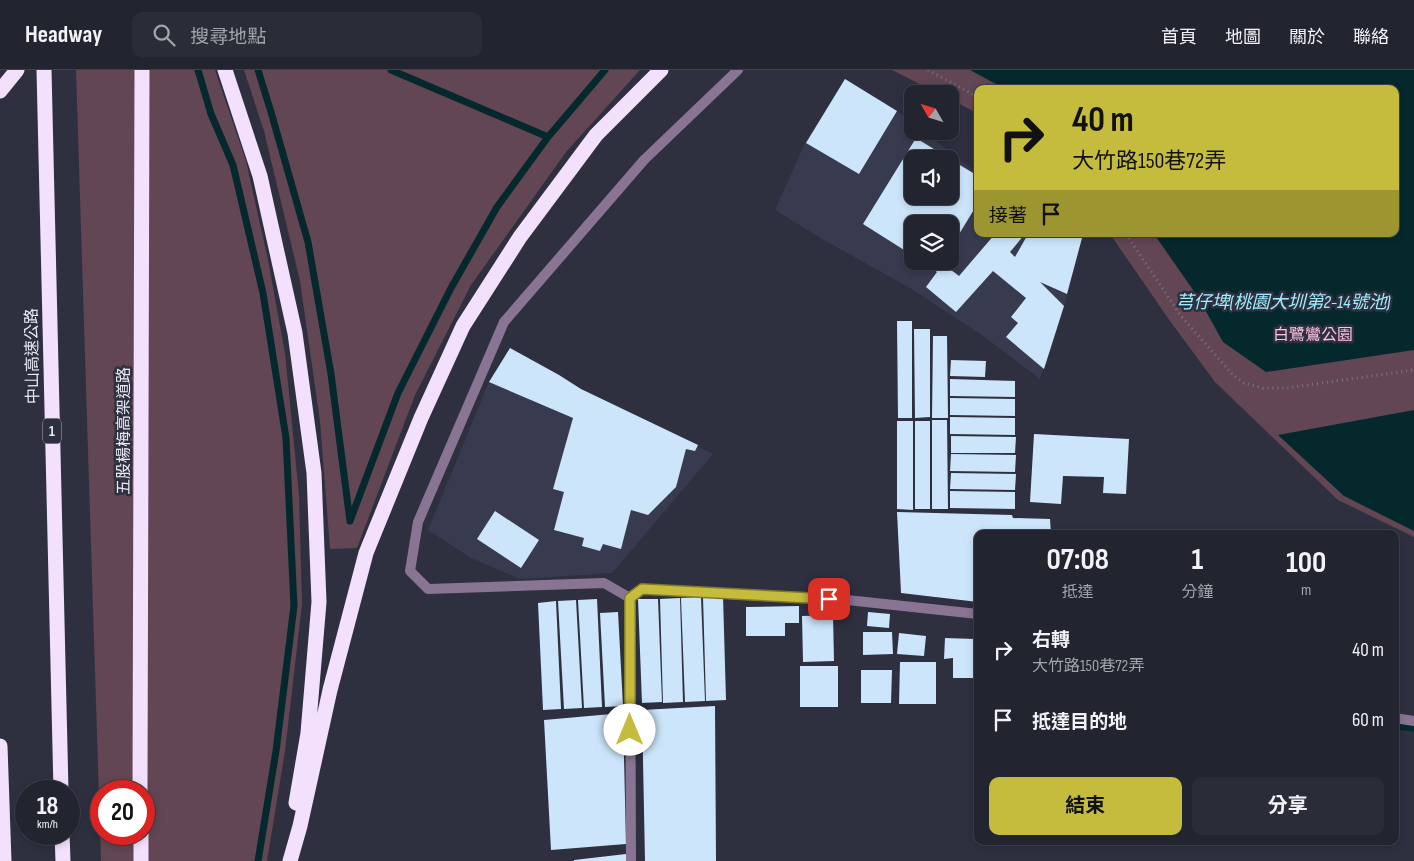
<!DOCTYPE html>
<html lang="zh-TW">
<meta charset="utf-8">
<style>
:root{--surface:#222430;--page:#2a2c38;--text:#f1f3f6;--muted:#a2a4ab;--line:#3f414c;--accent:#c5bc3d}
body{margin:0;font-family:"Sofia Sans Condensed","Noto Sans TC",sans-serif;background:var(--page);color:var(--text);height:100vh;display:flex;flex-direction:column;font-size:19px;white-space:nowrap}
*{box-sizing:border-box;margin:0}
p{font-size:16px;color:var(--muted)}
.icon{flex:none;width:28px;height:28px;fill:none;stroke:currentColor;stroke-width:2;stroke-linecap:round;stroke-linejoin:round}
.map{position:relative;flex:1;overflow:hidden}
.sheet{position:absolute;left:974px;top:460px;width:425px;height:315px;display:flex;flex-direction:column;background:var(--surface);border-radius:10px;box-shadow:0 2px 8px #0003,0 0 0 1px var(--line)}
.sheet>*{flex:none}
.guide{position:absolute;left:974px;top:15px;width:425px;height:152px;border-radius:10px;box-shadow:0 2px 8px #0003,0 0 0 1px var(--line);background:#c5bc3d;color:#111;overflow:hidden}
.needle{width:32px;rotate:309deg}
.fabs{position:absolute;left:904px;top:15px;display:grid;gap:10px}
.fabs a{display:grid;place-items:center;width:55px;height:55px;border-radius:10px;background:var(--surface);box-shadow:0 2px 8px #0003,0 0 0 1px var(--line);font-size:25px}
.speed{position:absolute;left:15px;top:710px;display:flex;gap:10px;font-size:25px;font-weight:700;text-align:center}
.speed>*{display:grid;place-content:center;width:65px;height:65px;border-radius:50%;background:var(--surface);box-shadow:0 2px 8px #0003,0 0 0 1px var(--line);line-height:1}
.speed small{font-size:12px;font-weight:400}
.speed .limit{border:8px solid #d22;background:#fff;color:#111}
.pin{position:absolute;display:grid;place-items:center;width:42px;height:42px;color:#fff;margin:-21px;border-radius:10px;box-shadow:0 2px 8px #0006}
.me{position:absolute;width:55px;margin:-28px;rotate:0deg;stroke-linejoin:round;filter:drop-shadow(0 0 4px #0008)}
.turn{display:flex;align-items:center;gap:18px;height:105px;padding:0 15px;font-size:22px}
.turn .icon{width:65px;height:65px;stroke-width:2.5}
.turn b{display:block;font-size:35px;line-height:42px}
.then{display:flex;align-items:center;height:48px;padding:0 15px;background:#0003;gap:10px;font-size:19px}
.eta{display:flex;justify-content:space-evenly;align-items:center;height:85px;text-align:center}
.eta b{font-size:30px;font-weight:700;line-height:35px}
.primary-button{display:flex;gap:10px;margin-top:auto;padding:10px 15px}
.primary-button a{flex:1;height:58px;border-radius:10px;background:var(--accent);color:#111;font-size:20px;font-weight:700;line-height:58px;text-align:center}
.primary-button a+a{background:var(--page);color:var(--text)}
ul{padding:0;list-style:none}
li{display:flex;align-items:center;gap:15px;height:70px;padding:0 15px}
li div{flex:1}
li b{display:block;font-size:19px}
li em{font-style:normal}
header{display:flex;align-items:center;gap:30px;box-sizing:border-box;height:70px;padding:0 25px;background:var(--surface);border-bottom:1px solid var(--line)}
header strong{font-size:24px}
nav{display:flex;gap:28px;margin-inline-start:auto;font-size:18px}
.search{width:350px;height:45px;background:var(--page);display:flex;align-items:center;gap:12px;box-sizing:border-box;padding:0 18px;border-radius:10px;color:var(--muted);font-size:19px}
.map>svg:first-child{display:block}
.built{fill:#383b4f;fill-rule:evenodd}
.green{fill:#624653;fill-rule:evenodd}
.water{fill:#05282d}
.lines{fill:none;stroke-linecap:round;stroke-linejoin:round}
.stream{stroke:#05282d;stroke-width:7}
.building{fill:#cce5fa}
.path{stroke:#767886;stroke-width:3;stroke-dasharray:1 4;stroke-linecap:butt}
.lane{stroke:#897593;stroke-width:10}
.street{stroke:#897593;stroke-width:10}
.highway{stroke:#f3e0fd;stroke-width:15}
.route-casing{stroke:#807a28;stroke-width:12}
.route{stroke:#c5bc3d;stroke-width:9}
.labels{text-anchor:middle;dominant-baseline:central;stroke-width:5;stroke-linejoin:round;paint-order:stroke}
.shield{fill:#2e3040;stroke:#b0b2bd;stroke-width:1}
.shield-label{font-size:15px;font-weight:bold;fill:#e7e9f3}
.park-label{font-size:16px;fill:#fec1de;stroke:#2e3040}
.street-label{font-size:16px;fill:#e7e9f3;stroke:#2e3040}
.water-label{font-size:18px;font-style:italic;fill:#9feefc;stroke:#2e3040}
</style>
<header>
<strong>Headway</strong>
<div class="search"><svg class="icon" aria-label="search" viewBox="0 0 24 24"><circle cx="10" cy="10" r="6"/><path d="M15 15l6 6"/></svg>搜尋地點</div>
<nav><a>首頁</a><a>地圖</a><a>關於</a><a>聯絡</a></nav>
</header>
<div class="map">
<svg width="1414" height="791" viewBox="0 0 1414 791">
<rect width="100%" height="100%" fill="#2e3040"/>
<path class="built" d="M 845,9 L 897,41 L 912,53 L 912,61 L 923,61 L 977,103 L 978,164 L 1075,164 L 1082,168 L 1064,236 L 1040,309 L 982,265 L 910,218 L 824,170 L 775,140 L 805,73 ZM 912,89 L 950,89 L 950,126 L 912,126 ZM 912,154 L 950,154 L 950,191 L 912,191 Z
M 510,278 L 559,305 L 581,319 L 713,384 L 612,503 L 520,509 L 471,488 L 428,460 L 489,312 Z"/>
<path class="green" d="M 76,0 L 215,0 L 246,91 L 268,190 L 285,283 L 299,425 L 302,534 L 285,681 L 267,791 L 101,791 ZM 101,721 L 144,721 L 144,764 L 101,764 Z
M 244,0 L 640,0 L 566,82 L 471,215 L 415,325 L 357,478 L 330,479 L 320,351 L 300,211 L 264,61 Z
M 892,0 L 1414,0 L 1414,467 L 1338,430 L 1215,312 L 1170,251 L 1110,164 L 1395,164 L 1395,19 L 978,19 L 977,43 L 950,29 L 950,24 L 939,24 Z"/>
<path class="water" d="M 970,0 L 1414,0 L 1414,280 L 1266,302 L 1223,272 L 1198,227 L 1154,164 L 1395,164 L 1395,19 L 1005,19 Z
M 1414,340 L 1414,461 L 1344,426 L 1278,365 Z"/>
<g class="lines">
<path class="stream" d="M 198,0 L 211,44 L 233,95 L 263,223 L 286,368 L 294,536 L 276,681 L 258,791
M 258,0 L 271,42 L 308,172 L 331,304 L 350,451
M 391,0 L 548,67 L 605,0
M 350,451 L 398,323 L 451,218 L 497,137 L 548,67
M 1395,656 L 1414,658"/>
</g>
<path class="building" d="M 845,9 L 897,41 L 859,104 L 806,73 Z
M 916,68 L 950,89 L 912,89 L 912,126 L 950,126 L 950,89 L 978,106 L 978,133 L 950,179 L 950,154 L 912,154 L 912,185 L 863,154 Z
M 995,164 L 1025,164 L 1010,182 L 1015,187 L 1028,164 L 1070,164 L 1082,168 L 1067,224 L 1040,212 L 1064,236 L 1044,299 L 1006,267 L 1018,253 L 1011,247 L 1026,228 L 993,201 L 956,242 L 926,217 L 937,202 L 922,191 L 943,191 L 942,193 L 959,206 Z
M 897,251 L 912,251 L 912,348 L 898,348 Z
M 914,259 L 930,259 L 930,347 L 915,348 Z
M 933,266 L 947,266 L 948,348 L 932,348 Z
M 510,278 L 559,305 L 581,319 L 698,375 L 695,381 L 686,379 L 676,417 L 648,445 L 631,440 L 621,479 L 603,474 L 600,481 L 582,476 L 584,468 L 554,460 L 564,422 L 553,419 L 573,348 L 489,312 Z
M 951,290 L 986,291 L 985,307 L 950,306 Z
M 950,309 L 1015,311 L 1015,327 L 950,326 Z
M 950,328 L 1015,329 L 1015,346 L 950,345 Z
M 950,347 L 1015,348 L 1015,365 L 950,364 Z
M 932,350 L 947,350 L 948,439 L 932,439 Z
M 897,351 L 913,351 L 913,440 L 897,439 Z
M 915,351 L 930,351 L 930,439 L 915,439 Z
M 1034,364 L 1129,369 L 1126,424 L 1103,423 L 1104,407 L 1063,406 L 1061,434 L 1030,432 Z
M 951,366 L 1016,367 L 1015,383 L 951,383 Z
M 951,384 L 1016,385 L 1015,402 L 950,401 Z
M 951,403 L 1016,404 L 1015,420 L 950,419 Z
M 950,421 L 1015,422 L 1015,439 L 950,438 Z
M 495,441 L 539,470 L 521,498 L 477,469 Z
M 897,442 L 1012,445 L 1013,448 L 1050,449 L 1051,464 L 978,464 L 978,532 L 901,523 Z
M 723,526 L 726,630 L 706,631 L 703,527 Z
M 701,527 L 705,631 L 685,632 L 681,528 Z
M 680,528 L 683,632 L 663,633 L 660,529 Z
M 597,529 L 602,637 L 584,638 L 578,530 Z
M 638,529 L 658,529 L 662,632 L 642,633 Z
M 576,530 L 582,638 L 564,639 L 558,531 Z
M 556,531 L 561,639 L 543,640 L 538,533 Z
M 799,536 L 799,553 L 785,553 L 785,566 L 746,566 L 746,537 Z
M 618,542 L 623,636 L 605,637 L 600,543 Z
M 868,542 L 890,544 L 889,558 L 867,556 Z
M 833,545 L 834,591 L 803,592 L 802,546 Z
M 863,562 L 892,562 L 893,584 L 863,585 Z
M 899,563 L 926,566 L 924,586 L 897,584 Z
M 945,568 L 975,569 L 974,608 L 953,608 L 953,588 L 944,589 Z
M 900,592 L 936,592 L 936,634 L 899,634 Z
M 800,596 L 838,596 L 838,637 L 800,637 Z
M 861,600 L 892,600 L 891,633 L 861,633 Z
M 715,636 L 716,791 L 645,791 L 642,640 Z
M 623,643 L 626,774 L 551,780 L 544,650 Z
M 626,784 L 626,791 L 574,791 L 574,790 Z"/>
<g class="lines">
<path class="path" d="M 928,0 L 978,27
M 1126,164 L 1181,246 L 1233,305 L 1244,313 L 1263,318 L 1287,318 L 1414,300"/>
<path class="lane" d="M 630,528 L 604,513 L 428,519 L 410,501 L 418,452 L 504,252 L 644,90
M 630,528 L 642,519 L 847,530 L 978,544
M 630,528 L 631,791
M 1395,648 L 1414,651"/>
<path class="street" d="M 644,90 L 738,0"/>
<path class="highway" d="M 44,0 L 61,721
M 225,0 L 260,106 L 295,263 L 314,403 L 319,532 L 308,663 L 296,733
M 0,21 L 17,0
M 0,676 L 4,791
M 140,721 L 142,0
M 62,764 L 63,791
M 141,764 L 141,791
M 290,791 L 300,756 L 330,620 L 366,483 L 421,348 L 463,256 L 520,167 L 596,65 L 661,0"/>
</g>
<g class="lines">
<defs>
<path id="route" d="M 630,660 L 630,528 L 642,519 L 829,529"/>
</defs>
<use href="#route" class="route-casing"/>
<use href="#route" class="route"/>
</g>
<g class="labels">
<rect class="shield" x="43" y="348.5" width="18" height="25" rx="4"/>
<g class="shield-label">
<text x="52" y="361">1</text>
</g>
<g class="park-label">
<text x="1313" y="265">白鷺鸞公園</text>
</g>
<g class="street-label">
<text transform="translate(33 286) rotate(-91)">中山高速公路</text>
<text transform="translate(124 361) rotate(-90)">五股楊梅高架道路</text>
</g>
<g class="water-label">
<text x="1283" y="232">芎仔埤(桃園大圳第2-14號池)</text>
</g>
</g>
</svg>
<div class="fabs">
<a><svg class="needle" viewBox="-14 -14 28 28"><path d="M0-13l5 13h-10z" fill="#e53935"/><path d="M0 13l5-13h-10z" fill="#a2a4ab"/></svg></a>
<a><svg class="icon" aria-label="sound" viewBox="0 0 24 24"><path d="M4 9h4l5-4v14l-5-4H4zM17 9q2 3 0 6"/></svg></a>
<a><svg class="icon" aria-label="layers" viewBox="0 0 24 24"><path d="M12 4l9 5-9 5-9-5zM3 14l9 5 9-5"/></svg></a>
</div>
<div class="speed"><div>18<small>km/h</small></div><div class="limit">20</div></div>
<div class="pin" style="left:829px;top:529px;background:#d93025"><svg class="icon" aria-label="arrive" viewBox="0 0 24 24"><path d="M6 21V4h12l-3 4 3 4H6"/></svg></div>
<svg class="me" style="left:630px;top:660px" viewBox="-20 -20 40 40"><circle r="19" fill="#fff"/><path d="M0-13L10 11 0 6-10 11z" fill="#c5bc3d"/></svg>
<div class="guide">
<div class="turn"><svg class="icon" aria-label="right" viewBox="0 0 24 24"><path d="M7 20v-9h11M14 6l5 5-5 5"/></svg><div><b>40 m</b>大竹路150巷72弄</div></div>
<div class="then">接著<svg class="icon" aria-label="arrive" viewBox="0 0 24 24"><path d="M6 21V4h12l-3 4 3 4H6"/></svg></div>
</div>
<section class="sheet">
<div class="eta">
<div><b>07:08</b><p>抵達</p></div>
<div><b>1</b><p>分鐘</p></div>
<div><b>100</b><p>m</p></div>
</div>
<ul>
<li><svg class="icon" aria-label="right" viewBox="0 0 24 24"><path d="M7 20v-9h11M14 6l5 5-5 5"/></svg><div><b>右轉</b><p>大竹路150巷72弄</p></div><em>40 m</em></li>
<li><svg class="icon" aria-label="arrive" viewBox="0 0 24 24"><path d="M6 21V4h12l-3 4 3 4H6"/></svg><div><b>抵達目的地</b></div><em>60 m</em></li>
</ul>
<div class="primary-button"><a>結束</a><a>分享</a></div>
</section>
</div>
